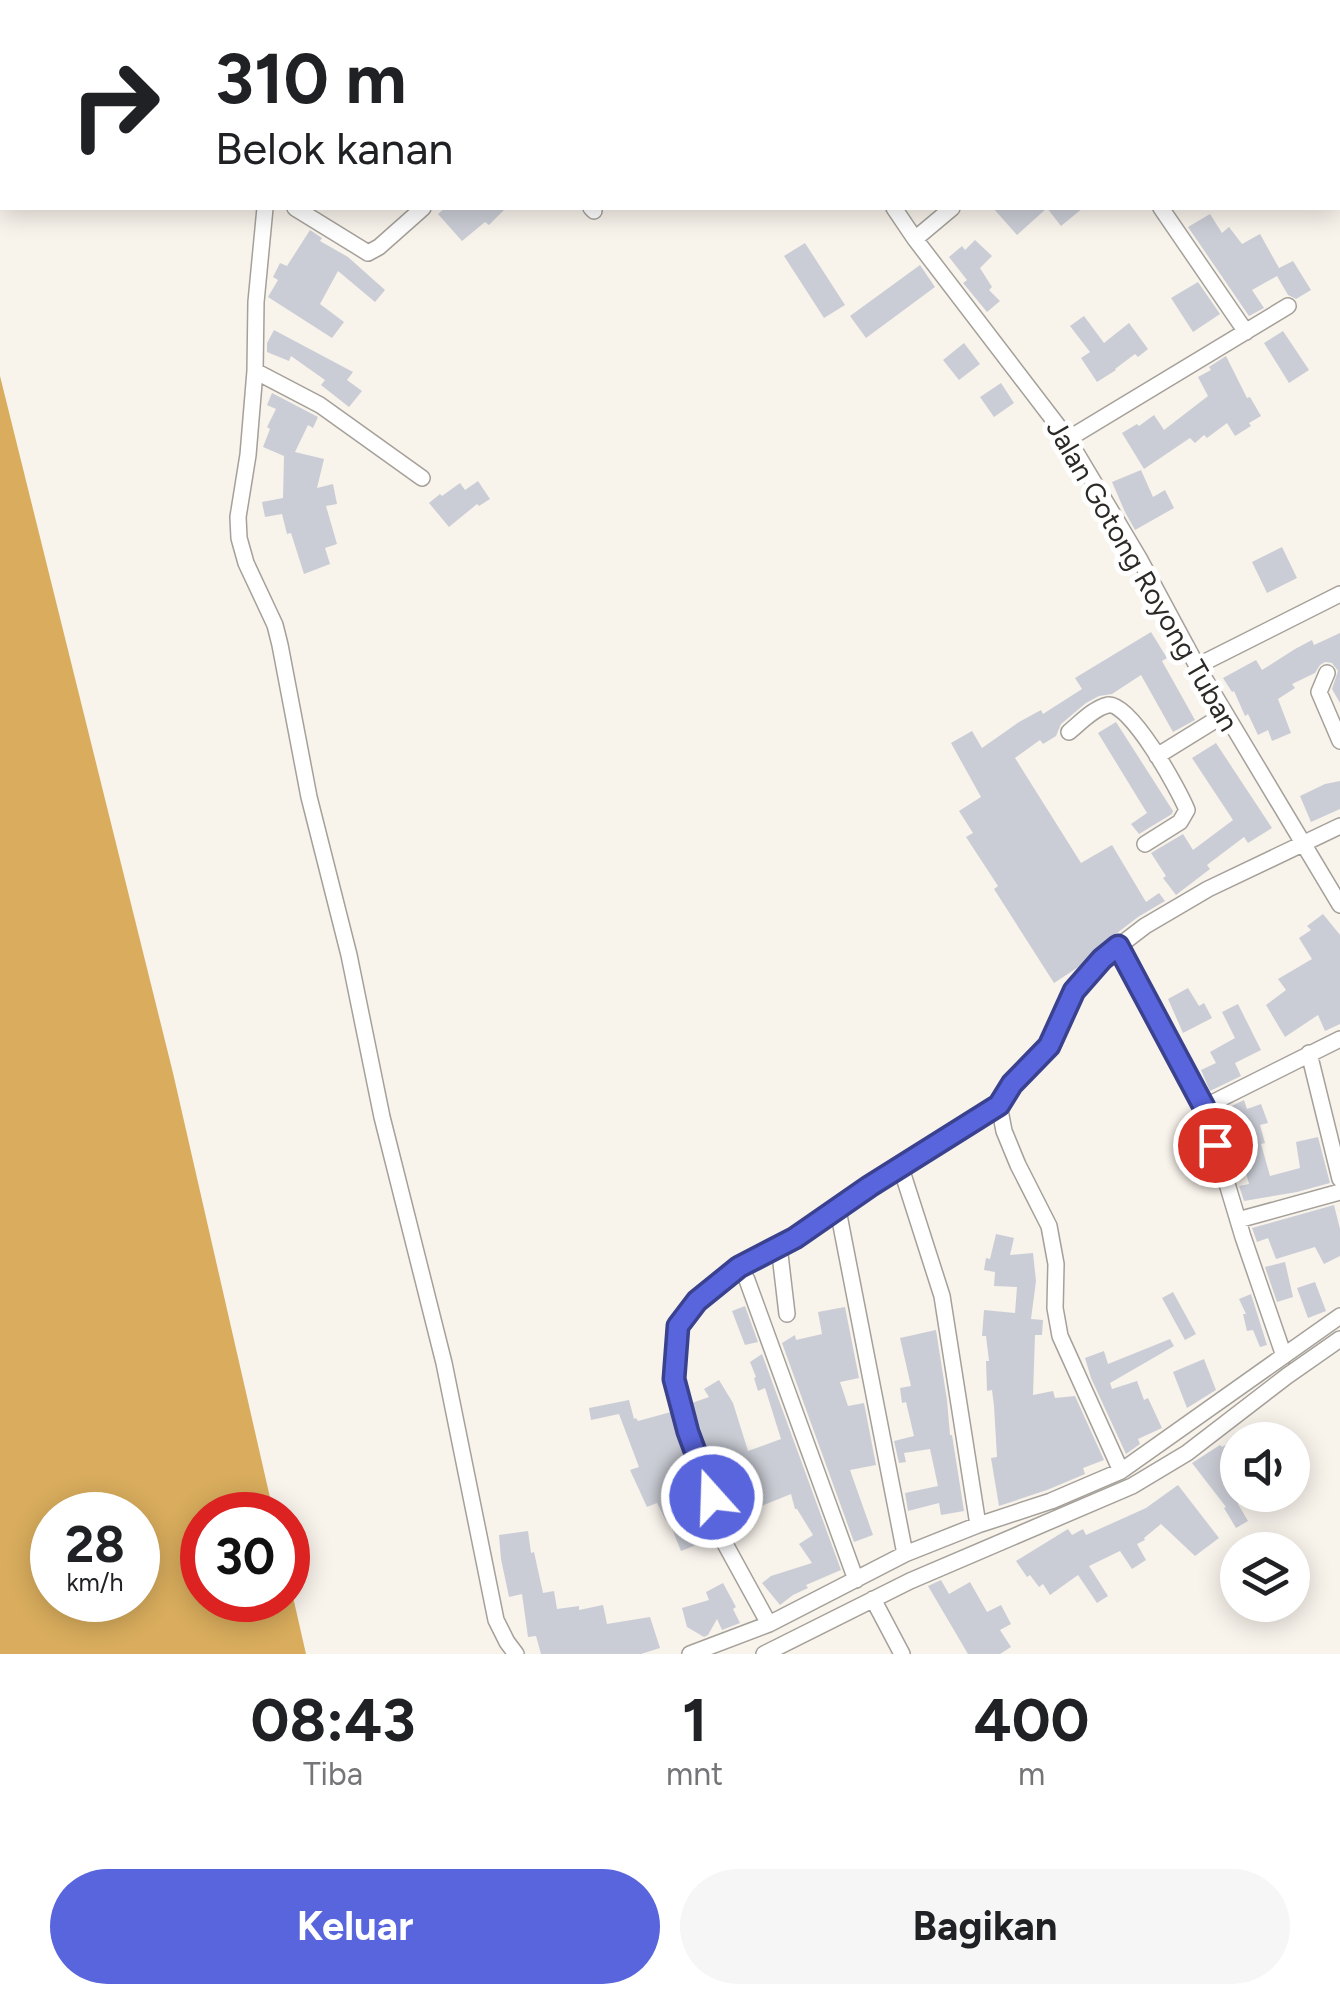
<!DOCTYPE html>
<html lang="id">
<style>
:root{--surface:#fff;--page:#f6f6f6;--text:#202124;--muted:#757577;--accent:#5965dc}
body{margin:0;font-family:Figtree,sans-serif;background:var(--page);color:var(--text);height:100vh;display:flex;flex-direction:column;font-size:38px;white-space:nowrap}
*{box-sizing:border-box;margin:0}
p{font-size:32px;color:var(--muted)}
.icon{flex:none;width:55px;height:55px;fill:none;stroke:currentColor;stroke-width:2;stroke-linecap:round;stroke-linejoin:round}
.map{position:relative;height:1654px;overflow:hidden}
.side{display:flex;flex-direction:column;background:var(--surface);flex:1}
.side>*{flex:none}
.guide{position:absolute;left:0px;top:0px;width:1340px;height:210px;box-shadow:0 5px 25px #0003;background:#fff;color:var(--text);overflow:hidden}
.fabs{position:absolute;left:1220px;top:1422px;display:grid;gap:20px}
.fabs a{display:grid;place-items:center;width:90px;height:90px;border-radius:50%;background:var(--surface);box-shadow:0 5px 25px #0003;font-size:50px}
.speed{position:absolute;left:30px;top:1492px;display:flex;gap:20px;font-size:50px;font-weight:700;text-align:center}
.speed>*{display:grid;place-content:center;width:130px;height:130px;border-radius:50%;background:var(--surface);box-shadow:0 5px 25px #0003;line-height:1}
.speed small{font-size:25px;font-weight:400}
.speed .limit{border:15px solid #d22;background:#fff;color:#111}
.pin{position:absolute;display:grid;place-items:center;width:85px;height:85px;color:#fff;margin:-42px;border:5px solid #fff;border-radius:50%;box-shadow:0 2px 10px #0007}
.me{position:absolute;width:110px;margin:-55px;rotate:340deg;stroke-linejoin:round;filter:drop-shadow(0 0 8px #0008)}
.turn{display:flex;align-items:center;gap:35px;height:210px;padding:0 50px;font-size:45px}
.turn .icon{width:130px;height:130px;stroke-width:2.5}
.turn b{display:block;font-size:70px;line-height:85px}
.eta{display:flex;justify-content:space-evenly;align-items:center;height:170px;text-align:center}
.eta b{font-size:60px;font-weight:700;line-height:70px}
.cta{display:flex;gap:20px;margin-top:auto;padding:20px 50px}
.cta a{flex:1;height:115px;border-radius:60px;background:var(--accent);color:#fff;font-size:40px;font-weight:700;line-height:115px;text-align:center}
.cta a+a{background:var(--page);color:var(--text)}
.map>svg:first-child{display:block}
.water{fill:#d9ad5d;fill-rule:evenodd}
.building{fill:#cbcdd6}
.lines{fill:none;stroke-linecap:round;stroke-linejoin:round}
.street-casing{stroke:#a5a099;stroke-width:18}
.street{stroke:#fff;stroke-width:15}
.route-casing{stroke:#3a428f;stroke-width:25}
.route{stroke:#5965dc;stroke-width:18}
.labels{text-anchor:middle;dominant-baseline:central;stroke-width:10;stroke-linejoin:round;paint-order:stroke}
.street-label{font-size:28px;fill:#2c2a27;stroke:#fff}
</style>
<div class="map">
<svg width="1340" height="1654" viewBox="0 0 1340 1654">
<rect width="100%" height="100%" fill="#f8f3eb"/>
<path class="water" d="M 0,376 L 173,1073 L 274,1515 L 202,1515 L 202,1600 L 288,1600 L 288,1575 L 306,1654 L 0,1654 ZM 52,1515 L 138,1515 L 138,1600 L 52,1600 Z"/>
<path class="building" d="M 445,208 L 506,208 L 489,225 L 485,222 L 462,241 L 438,214 Z
M 993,208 L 1083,208 L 1061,226 L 1047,208 L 1017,235 Z
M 1210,214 L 1222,233 L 1229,227 L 1242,244 L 1260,234 L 1279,268 L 1293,261 L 1311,290 L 1296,299 L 1288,295 L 1277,276 L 1252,290 L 1264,308 L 1249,316 L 1188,227 Z
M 310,230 L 322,238 L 320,241 L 348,257 L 385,290 L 375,302 L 338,271 L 320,304 L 344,322 L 332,338 L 268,297 L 278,280 L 273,277 L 280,263 L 287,266 Z
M 975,240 L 992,256 L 980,268 L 992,287 L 989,290 L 1000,301 L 987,312 L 963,283 L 967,280 L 949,257 L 962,246 L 965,250 Z
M 805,243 L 845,305 L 824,318 L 784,256 Z
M 920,265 L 935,287 L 866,338 L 850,316 Z
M 1198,282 L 1220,314 L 1193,332 L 1171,298 Z
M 1084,316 L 1104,343 L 1129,323 L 1148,349 L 1138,357 L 1135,354 L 1115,369 L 1116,370 L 1097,382 L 1081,358 L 1090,352 L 1070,326 Z
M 274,330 L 353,372 L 347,380 L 362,391 L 349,407 L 321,385 L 325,380 L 291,356 L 289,361 L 267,352 L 267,343 Z
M 1283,331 L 1309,370 L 1289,383 L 1264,343 Z
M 964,343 L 980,364 L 959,380 L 943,360 Z
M 1226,356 L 1247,398 L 1250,397 L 1261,416 L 1249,423 L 1251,426 L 1235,436 L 1227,423 L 1207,438 L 1204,435 L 1195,443 L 1190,438 L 1144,469 L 1122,433 L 1137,424 L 1139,426 L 1154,415 L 1164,430 L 1208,396 L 1198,377 L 1211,370 L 1209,367 Z
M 1001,383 L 1014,403 L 994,417 L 980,397 Z
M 272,393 L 318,417 L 313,428 L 308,425 L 295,452 L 324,459 L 317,488 L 333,484 L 337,504 L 326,506 L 337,544 L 325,548 L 330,564 L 304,574 L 291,533 L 287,534 L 282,514 L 265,517 L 262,502 L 283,498 L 284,456 L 263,447 L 270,429 L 267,427 L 276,409 L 267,405 Z
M 1141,470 L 1153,497 L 1165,490 L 1174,508 L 1135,530 L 1125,512 L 1112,482 Z
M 478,481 L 490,499 L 479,506 L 477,504 L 449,527 L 429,503 L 440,494 L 442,496 L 460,483 L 465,490 Z
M 1282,547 L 1297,578 L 1267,593 L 1252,562 Z
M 1151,632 L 1167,658 L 1162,661 L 1195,720 L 1173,732 L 1141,675 L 1112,694 L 1099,696 L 1086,703 L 1061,724 L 1056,736 L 1043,744 L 1040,740 L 1015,758 L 1081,863 L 1112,845 L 1146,902 L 1159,893 L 1165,901 L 1138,917 L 1095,950 L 1083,964 L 1054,983 L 994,889 L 998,886 L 966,837 L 973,833 L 959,811 L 981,797 L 951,743 L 972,731 L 982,748 L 1019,722 L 1041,710 L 1043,714 L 1082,689 L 1075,678 Z
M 1340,633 L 1340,703 L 1332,689 L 1338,671 L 1332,663 L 1325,662 L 1320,665 L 1315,673 L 1292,684 L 1295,688 L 1278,699 L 1291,733 L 1272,741 L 1268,730 L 1258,735 L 1248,714 L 1245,716 L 1234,691 L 1232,692 L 1223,678 L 1256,660 L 1262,670 L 1295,649 L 1312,640 L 1314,645 Z
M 1116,722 L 1173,811 L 1172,814 L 1139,834 L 1131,824 L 1147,813 L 1098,733 Z
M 1216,743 L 1272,828 L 1248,843 L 1244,837 L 1207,865 L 1210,869 L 1176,895 L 1163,878 L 1166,876 L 1151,853 L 1183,834 L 1193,850 L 1233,820 L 1192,758 Z
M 1340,781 L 1340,809 L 1311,822 L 1300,796 L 1325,784 Z
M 1323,914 L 1340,935 L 1340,1024 L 1325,1031 L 1318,1015 L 1285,1037 L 1266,1005 L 1286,990 L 1278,979 L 1312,959 L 1299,938 L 1311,930 L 1307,926 Z
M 1188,988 L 1199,1006 L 1204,1003 L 1212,1018 L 1183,1033 L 1168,999 Z
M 1238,1004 L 1261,1050 L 1235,1063 L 1241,1076 L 1210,1091 L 1201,1070 L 1216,1063 L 1210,1052 L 1235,1038 L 1222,1012 Z
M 1244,1100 L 1247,1109 L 1261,1104 L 1268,1123 L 1260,1125 L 1265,1143 L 1261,1144 L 1270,1176 L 1300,1168 L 1296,1142 L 1318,1137 L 1330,1183 L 1297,1192 L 1244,1201 L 1239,1186 L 1249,1184 L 1240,1150 L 1231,1153 L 1219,1112 Z
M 1334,1205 L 1340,1229 L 1340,1256 L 1324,1264 L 1315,1247 L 1276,1259 L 1268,1238 L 1257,1242 L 1252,1228 Z
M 996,1234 L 1014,1238 L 1010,1255 L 1033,1253 L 1036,1281 L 1031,1319 L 1043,1320 L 1042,1335 L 1035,1335 L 1033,1395 L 1053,1391 L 1055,1398 L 1075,1396 L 1104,1460 L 1083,1468 L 1085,1474 L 1047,1490 L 999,1506 L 991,1458 L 997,1457 L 994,1406 L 992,1390 L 987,1391 L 986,1361 L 989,1361 L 986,1336 L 982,1336 L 984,1310 L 1015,1313 L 1017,1287 L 994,1286 L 995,1272 L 984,1270 L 986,1258 L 990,1259 Z
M 1285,1262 L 1293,1297 L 1277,1302 L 1265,1267 Z
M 1315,1282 L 1326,1311 L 1308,1318 L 1297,1288 Z
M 1173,1292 L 1196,1334 L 1185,1340 L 1162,1298 Z
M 1251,1294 L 1267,1345 L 1260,1347 L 1253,1330 L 1247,1331 L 1243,1314 L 1246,1314 L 1239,1299 Z
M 745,1306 L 758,1342 L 745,1345 L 732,1311 Z
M 845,1307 L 859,1378 L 840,1382 L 848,1406 L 864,1403 L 876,1465 L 850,1470 L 873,1535 L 854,1542 L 782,1343 L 795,1335 L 796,1340 L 822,1334 L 818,1312 Z
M 936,1330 L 947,1400 L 950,1435 L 952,1435 L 964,1511 L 941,1515 L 939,1503 L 908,1511 L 905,1493 L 938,1486 L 930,1449 L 904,1453 L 906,1462 L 899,1463 L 894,1441 L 914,1436 L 906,1402 L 902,1403 L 900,1388 L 911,1386 L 900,1338 Z
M 1170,1339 L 1174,1346 L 1110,1383 L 1112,1389 L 1137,1381 L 1144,1400 L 1148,1398 L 1162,1428 L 1138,1439 L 1140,1444 L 1126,1454 L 1091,1378 L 1085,1358 L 1104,1351 L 1108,1364 Z
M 762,1354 L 841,1570 L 806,1585 L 808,1588 L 793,1595 L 780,1605 L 762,1583 L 771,1576 L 812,1563 L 799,1544 L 813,1535 L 797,1509 L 795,1509 L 791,1494 L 759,1507 L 749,1485 L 744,1488 L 742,1483 L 728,1490 L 715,1463 L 712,1464 L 692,1403 L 709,1397 L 704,1389 L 719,1380 L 733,1403 L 748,1451 L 781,1439 L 765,1388 L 758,1391 L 754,1378 L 756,1377 L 750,1362 Z
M 1204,1359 L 1216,1390 L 1187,1408 L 1173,1372 Z
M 629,1400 L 634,1419 L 636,1418 L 638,1421 L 671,1412 L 697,1487 L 673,1498 L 687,1531 L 702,1525 L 709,1540 L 681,1551 L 668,1519 L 666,1521 L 657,1503 L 647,1507 L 630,1470 L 639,1467 L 619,1414 L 591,1420 L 589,1408 Z
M 1238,1438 L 1238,1504 L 1248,1521 L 1236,1528 L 1224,1508 L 1226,1507 L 1192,1463 L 1220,1445 L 1222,1447 Z
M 1178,1485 L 1219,1538 L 1195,1556 L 1161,1524 L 1144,1538 L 1145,1540 L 1137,1544 L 1146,1560 L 1132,1569 L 1120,1551 L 1089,1566 L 1108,1596 L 1097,1603 L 1078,1575 L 1050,1595 L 1043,1584 L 1039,1587 L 1030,1575 L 1027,1577 L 1016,1561 L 1068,1529 L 1072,1535 L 1083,1529 L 1086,1535 L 1146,1508 Z
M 528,1531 L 531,1553 L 534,1552 L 543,1593 L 554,1591 L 557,1609 L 579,1606 L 579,1610 L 603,1605 L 607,1624 L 650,1617 L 660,1648 L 641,1654 L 541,1654 L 536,1636 L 528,1637 L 522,1594 L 509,1597 L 501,1559 L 499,1535 Z
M 941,1580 L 949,1594 L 970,1582 L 987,1612 L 1001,1605 L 1011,1624 L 1000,1630 L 1011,1647 L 1000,1654 L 968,1654 L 928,1586 Z
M 723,1583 L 736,1607 L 733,1609 L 740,1623 L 722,1630 L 717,1619 L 708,1635 L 704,1637 L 687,1627 L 682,1608 L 709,1600 L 706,1592 Z"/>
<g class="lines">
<defs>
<path id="street" d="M 259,0 L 260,2
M 456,0 L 459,2
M 736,0 L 737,2
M 666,2 L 669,0
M 1194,2 L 1197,0
M 265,208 L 256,302 L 255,371 L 248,455 L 238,517 L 239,538 L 246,563 L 275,625 L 280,645 L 309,797 L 349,955 L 382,1117 L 444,1363 L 496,1620 L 507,1642 L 516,1654
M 295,208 L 368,253 L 379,247 L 423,208
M 591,208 L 594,211
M 894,208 L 915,239 L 1068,439 L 1139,558 L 1197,666 L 1340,905
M 1161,208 L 1246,332
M 915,239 L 952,208
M 255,371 L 320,405 L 422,478
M 1068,439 L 1288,306
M 1197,666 L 1340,594
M 1327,673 L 1319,692 L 1340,741
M 1069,732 C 1080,723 1094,708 1108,705 C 1130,701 1179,790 1187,810 L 1180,822 L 1145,844
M 1157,756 L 1225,714
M 1118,946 L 1204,1107
M 1309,1053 L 1340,1179
M 901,1168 L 942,1296 L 978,1525
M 838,1210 L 905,1554
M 1238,1220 L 1340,1192
M 779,1246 L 787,1314
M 739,1267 L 697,1301 L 678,1326 L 674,1379 L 688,1432 L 710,1490 L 712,1520 L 769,1624
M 1284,1356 L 1243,1237 L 1204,1107 L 1340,1039
M 1121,1471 L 1060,1336 L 1055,1308 L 1056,1264 L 1049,1226 L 1018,1165 L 1004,1131 L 999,1105 L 1012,1084 L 1049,1046 L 1074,991 L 1102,959 L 1145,926 L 1208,889 L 1340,826
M 856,1580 L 747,1280 L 739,1267 L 795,1238 L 871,1186 L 999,1105
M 873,1599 L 902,1654
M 690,1654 L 769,1624 L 905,1554 L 978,1525 L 1051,1501 L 1121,1471 L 1340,1316
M 764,1654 L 910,1581 L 1132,1486 L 1187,1453 L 1287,1376 L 1340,1339"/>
</defs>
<use href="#street" class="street-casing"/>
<use href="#street" class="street"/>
</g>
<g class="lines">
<defs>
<path id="route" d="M 712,1497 L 688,1432 L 674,1379 L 678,1326 L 697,1301 L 739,1267 L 795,1238 L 870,1186 L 999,1105 L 1012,1084 L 1049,1046 L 1074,991 L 1102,959 L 1118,946 L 1204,1107 L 1215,1145"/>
</defs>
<use href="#route" class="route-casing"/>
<use href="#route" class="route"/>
</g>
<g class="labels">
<g class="street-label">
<text transform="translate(1143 575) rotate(60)">Jalan Gotong Royong Tuban</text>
</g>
</g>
</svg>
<div class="fabs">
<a><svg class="icon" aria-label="sound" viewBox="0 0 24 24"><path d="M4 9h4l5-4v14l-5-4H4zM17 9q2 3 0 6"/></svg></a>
<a><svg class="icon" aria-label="layers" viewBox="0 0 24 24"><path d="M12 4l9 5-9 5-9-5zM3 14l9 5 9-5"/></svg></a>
</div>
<div class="speed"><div>28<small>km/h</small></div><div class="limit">30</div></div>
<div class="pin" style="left:1215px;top:1145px;background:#d93025"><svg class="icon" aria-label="arrive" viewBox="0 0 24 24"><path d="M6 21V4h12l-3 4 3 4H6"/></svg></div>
<svg class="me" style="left:712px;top:1497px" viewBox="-20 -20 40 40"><circle r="17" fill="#5965dc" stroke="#fff" stroke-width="3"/><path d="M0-11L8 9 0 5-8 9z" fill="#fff"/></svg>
<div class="guide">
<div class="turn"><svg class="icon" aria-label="right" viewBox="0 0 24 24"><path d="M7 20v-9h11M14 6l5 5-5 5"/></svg><div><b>310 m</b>Belok kanan</div></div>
</div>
</div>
<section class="side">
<div class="eta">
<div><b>08:43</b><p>Tiba</p></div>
<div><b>1</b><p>mnt</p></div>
<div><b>400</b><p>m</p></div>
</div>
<div class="cta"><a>Keluar</a><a>Bagikan</a></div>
</section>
